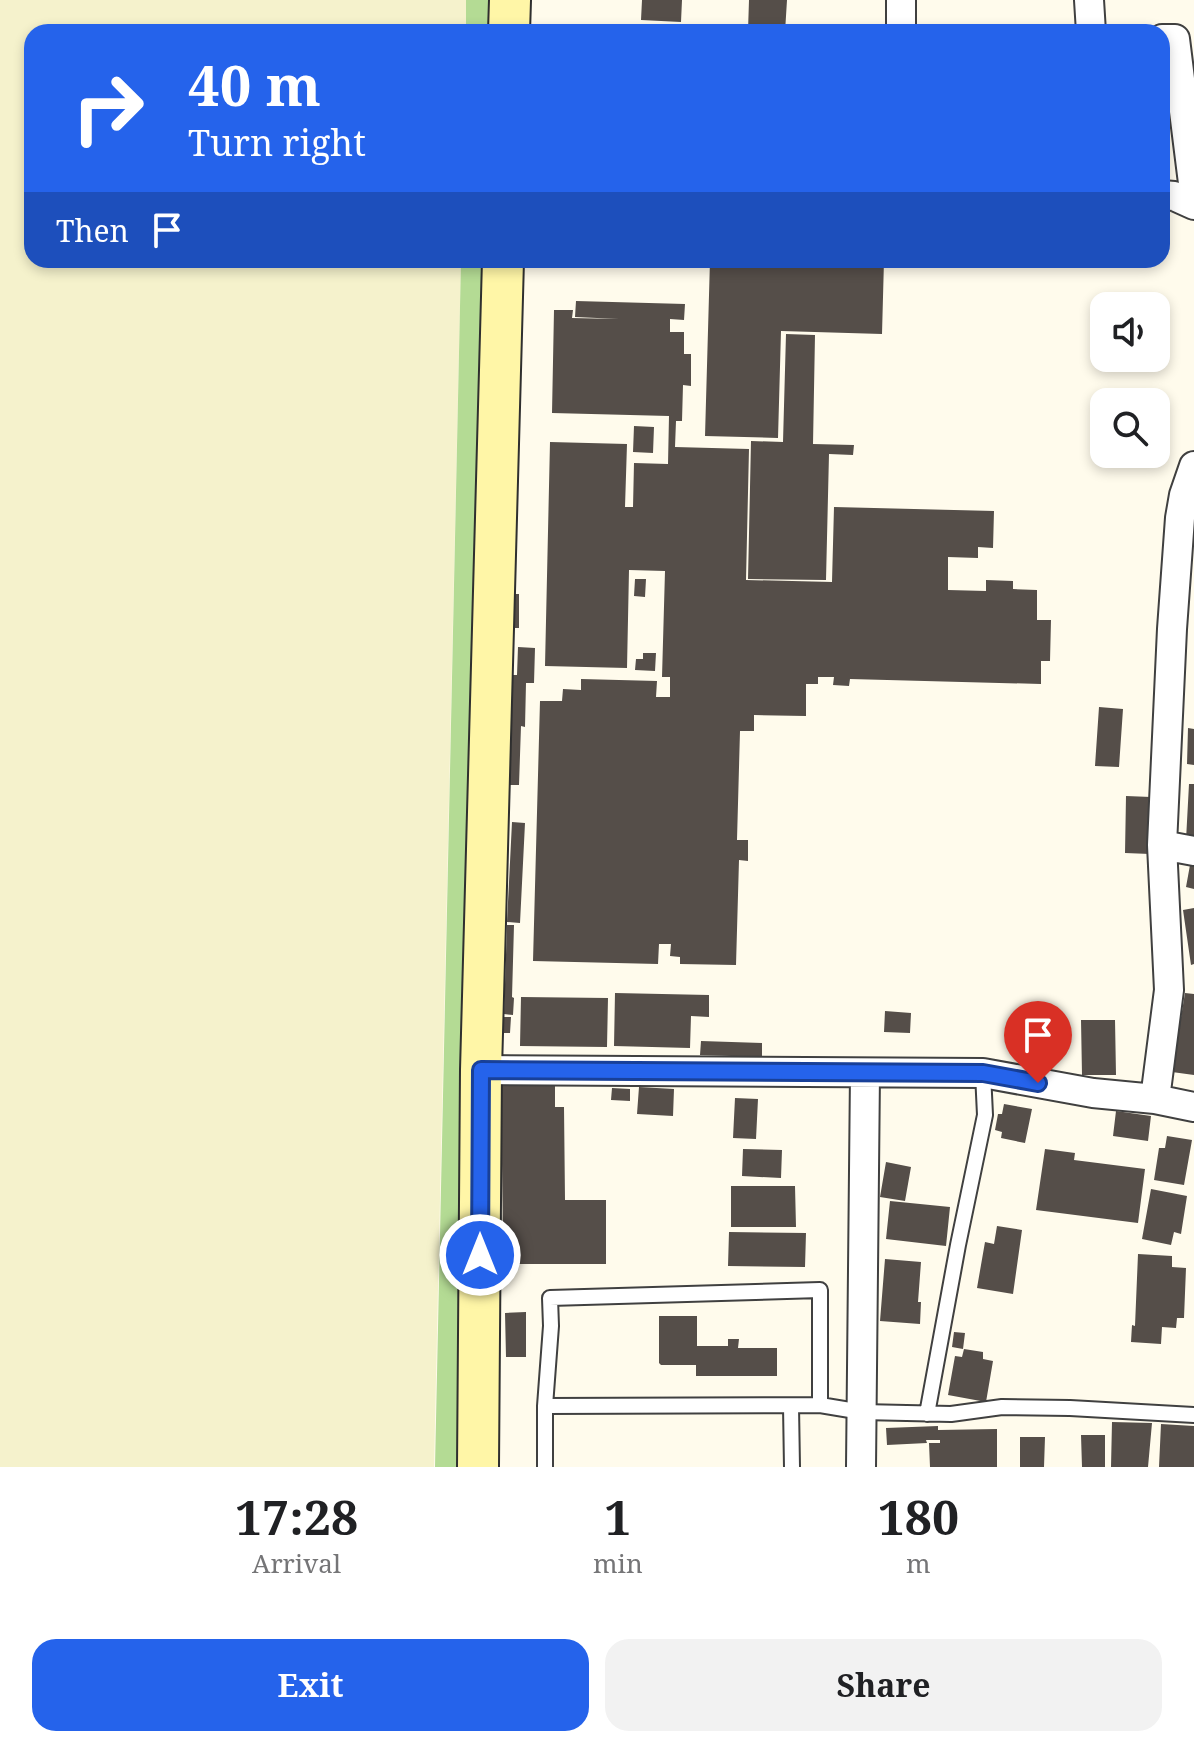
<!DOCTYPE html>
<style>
:root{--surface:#fff;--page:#f2f2f2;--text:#202124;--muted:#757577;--accent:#2563eb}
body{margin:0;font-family:"Noto Serif",serif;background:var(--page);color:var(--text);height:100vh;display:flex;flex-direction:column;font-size:30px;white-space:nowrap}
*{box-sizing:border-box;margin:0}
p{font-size:26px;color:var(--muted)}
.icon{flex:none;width:44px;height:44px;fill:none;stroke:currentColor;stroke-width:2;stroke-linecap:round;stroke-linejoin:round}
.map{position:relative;height:1467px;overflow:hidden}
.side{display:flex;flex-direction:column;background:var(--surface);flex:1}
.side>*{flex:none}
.banner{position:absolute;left:24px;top:24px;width:1146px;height:244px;border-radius:24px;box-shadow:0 4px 12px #0003;background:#2563eb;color:#fff;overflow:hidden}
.fabs{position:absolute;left:1090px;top:292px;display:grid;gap:16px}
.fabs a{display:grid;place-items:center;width:80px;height:80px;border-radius:16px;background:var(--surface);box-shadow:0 4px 12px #0003;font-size:40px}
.pin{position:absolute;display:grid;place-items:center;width:68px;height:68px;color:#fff;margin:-82px -34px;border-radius:50% 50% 50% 0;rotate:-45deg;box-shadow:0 0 8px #0007}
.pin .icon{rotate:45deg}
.me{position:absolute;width:88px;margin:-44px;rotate:0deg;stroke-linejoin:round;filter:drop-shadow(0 0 6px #0008)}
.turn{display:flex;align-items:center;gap:28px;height:168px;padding:0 32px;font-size:36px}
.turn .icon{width:104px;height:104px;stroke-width:2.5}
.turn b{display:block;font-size:56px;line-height:68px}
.then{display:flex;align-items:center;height:76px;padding:0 32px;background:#0003;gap:16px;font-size:30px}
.eta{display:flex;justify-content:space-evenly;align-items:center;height:136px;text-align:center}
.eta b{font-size:48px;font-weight:700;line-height:56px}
.action{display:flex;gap:16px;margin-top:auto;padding:16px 32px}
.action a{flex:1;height:92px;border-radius:24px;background:var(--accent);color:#fff;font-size:32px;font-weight:700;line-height:92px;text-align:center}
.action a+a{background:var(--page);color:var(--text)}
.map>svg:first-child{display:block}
.farmland{fill:#f5f2cc}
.forest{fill:#b4db94}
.building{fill:#554e49}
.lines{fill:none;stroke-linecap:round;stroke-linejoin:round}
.lane-casing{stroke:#404040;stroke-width:18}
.street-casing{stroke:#404040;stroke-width:32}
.secondary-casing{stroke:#2f2f2f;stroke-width:44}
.lane{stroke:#fff;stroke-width:14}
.street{stroke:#fff;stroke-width:28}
.secondary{stroke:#fff6a7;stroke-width:40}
.route-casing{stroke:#184099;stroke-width:20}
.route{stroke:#2563eb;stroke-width:14}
</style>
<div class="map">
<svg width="1194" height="1467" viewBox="0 0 1194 1467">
<rect width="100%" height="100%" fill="#fffbec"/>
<path class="farmland" d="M 0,0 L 466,0 L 466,32 L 32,32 L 32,260 L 461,260 L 434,1467 L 0,1467 Z"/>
<path class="forest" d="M 466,0 L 496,0 L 495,32 L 466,32 Z
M 461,260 L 490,260 L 463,1467 L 435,1467 Z"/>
<path class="building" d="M 642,0 L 682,0 L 681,22 L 641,20 Z
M 749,0 L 787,0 L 785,32 L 748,31 Z
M 581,26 L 631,26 L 631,32 L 581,32 Z
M 912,28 L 955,29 L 955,32 L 912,32 Z
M 962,28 L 978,28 L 978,32 L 963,32 Z
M 710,260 L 884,260 L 882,334 L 781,331 L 778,438 L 705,436 Z
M 576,301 L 685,304 L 684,320 L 670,319 L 670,332 L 684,332 L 684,354 L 691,354 L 691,386 L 683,385 L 682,421 L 676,421 L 675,447 L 749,449 L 746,580 L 832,582 L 834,507 L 994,511 L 993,548 L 978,547 L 978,558 L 948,557 L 948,590 L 986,591 L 986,580 L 1013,581 L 1013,589 L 1037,590 L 1037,620 L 1051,620 L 1050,661 L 1041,661 L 1041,684 L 850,679 L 849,686 L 833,685 L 834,677 L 818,677 L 818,684 L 806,684 L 806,716 L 754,715 L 754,731 L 740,731 L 737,840 L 748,840 L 748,861 L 739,860 L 736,965 L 680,964 L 680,957 L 670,956 L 671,944 L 659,944 L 658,964 L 533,961 L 540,701 L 562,701 L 563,689 L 581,690 L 581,679 L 657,681 L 656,697 L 670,697 L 670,677 L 662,677 L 665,571 L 629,570 L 627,668 L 545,666 L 550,442 L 627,444 L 625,507 L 633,507 L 634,463 L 668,464 L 669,416 L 552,413 L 554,310 L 573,310 L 572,318 L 619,319 L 575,317 Z
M 786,334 L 815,335 L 813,444 L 854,445 L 853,455 L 829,454 L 826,580 L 748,579 L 751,441 L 783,442 Z
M 634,426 L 654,427 L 653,453 L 633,452 Z
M 635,579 L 646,579 L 645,597 L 634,596 Z
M 514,594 L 519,594 L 519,628 L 513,628 Z
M 518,647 L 535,648 L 534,683 L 526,683 L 525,727 L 521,726 L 519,785 L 509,785 L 513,675 L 517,675 Z
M 643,653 L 656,653 L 655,671 L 635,670 L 636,659 L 643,659 Z
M 1099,707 L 1123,709 L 1119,767 L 1095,766 Z
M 1188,728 L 1194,729 L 1194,765 L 1187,764 Z
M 1189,784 L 1194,784 L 1194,841 L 1186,840 Z
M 1126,796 L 1151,797 L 1150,854 L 1125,853 Z
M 512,822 L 525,823 L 520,923 L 507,922 Z
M 1190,865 L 1194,866 L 1194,889 L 1186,887 Z
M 1194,908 L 1194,964 L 1191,965 L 1183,910 Z
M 507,925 L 514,925 L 512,997 L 514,998 L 513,1015 L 504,1014 Z
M 615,993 L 709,995 L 709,1017 L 691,1016 L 690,1048 L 614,1046 Z
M 1185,993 L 1194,994 L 1194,1075 L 1172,1072 Z
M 521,997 L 608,998 L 607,1047 L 520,1046 Z
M 885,1011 L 911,1013 L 910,1033 L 884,1032 Z
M 503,1017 L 511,1017 L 510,1033 L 503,1033 Z
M 1081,1020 L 1115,1020 L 1116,1075 L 1082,1075 Z
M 701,1041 L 762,1043 L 762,1057 L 700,1055 Z
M 501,1084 L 555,1084 L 555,1107 L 564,1107 L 565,1200 L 606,1200 L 606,1264 L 511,1264 L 510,1244 L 503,1244 Z
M 639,1087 L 674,1089 L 673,1116 L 637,1114 Z
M 612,1088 L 630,1089 L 630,1101 L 611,1100 Z
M 735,1098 L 758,1099 L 756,1139 L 733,1138 Z
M 1004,1104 L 1032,1109 L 1025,1143 L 1001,1138 L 1002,1132 L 995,1130 L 998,1114 L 1002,1114 Z
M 1116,1111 L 1151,1116 L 1148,1141 L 1113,1136 Z
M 1167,1136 L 1192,1140 L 1184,1185 L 1154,1180 L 1159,1148 L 1165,1148 Z
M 743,1149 L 782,1150 L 781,1178 L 742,1176 Z
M 1045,1149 L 1075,1153 L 1074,1160 L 1145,1169 L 1138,1223 L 1036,1210 Z
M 886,1162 L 911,1167 L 905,1201 L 880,1197 Z
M 731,1186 L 795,1186 L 796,1227 L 731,1227 Z
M 1151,1189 L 1187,1196 L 1181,1234 L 1174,1232 L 1171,1245 L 1142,1239 Z
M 890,1201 L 950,1207 L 946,1246 L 886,1239 Z
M 997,1226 L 1022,1230 L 1013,1294 L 977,1288 L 985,1242 L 994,1244 Z
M 729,1232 L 806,1233 L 805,1267 L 728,1266 Z
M 1138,1254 L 1172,1256 L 1172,1267 L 1186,1268 L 1184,1318 L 1177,1318 L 1176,1328 L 1162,1327 L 1161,1344 L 1131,1342 L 1132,1325 L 1135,1326 Z
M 885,1259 L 921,1262 L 918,1302 L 921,1302 L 920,1324 L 880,1321 Z
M 526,1312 L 526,1357 L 506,1357 L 505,1313 Z
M 659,1316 L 697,1316 L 697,1346 L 728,1346 L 728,1339 L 739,1339 L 738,1348 L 777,1348 L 777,1376 L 696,1376 L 696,1365 L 661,1365 L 659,1363 Z
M 954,1332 L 965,1333 L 963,1349 L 952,1347 Z
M 964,1349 L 983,1352 L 983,1359 L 993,1361 L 986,1402 L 948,1395 L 955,1356 L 962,1357 Z
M 1112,1422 L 1152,1423 L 1148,1467 L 1111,1467 Z
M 1161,1424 L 1194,1426 L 1194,1467 L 1159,1467 Z
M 938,1426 L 938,1430 L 997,1429 L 997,1467 L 930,1467 L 929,1443 L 940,1443 L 940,1440 L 926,1440 L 927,1443 L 887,1445 L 886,1428 Z
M 1081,1435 L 1105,1435 L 1105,1467 L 1082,1467 Z
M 1020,1437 L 1045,1437 L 1044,1467 L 1020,1467 Z"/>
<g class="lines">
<defs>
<path id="lane" d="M 545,1406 L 551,1326 L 550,1298 L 820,1290 L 820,1405
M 791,1406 L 792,1467
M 927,1414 L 958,1245 L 985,1115 L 983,1073
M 545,1467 L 545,1406 L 820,1405 L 862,1412 L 951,1414 L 1002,1407 L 1070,1408 L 1194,1415"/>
<path id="street" d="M 1089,0 L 1091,32
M 901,32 L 901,0
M 1162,39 L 1175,39 L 1193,183 L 1194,202
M 1162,195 L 1174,196 L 1194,205
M 1162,845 L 1194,851
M 481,1070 L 983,1073 L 1093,1093 L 1155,1099 L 1194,1107
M 1155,1099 L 1169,990 L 1162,845 L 1172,629 L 1180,518 L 1184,495 L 1194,466
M 861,1467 L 865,1073"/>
<path id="secondary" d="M 509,32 L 510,0
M 478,1467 L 481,1070 L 503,260"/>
</defs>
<use href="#lane" class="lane-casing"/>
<use href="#street" class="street-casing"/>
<use href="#secondary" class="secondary-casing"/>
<use href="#lane" class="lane"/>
<use href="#street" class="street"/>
<use href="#secondary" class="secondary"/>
</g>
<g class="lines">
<defs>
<path id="route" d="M 480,1255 L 481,1070 L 983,1073 L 1038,1083"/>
</defs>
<use href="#route" class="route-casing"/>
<use href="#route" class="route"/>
</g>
</svg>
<div class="fabs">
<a><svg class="icon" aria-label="sound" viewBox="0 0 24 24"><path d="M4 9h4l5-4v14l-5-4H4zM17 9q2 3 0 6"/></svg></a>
<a><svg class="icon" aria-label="search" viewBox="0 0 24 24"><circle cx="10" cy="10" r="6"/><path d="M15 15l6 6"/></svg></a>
</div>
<div class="pin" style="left:1038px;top:1083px;background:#d93025"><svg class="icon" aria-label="arrive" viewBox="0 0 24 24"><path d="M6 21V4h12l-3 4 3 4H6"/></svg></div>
<svg class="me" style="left:480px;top:1255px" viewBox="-20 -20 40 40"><circle r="17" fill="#2563eb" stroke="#fff" stroke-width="3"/><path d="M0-11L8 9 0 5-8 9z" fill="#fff"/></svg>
<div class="banner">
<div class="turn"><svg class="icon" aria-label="right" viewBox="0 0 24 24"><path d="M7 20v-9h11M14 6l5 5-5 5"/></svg><div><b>40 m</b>Turn right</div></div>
<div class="then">Then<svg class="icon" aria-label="arrive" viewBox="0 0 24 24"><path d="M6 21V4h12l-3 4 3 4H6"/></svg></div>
</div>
</div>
<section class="side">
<div class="eta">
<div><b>17:28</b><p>Arrival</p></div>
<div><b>1</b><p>min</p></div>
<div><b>180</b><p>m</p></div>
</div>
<div class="action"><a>Exit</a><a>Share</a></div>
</section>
